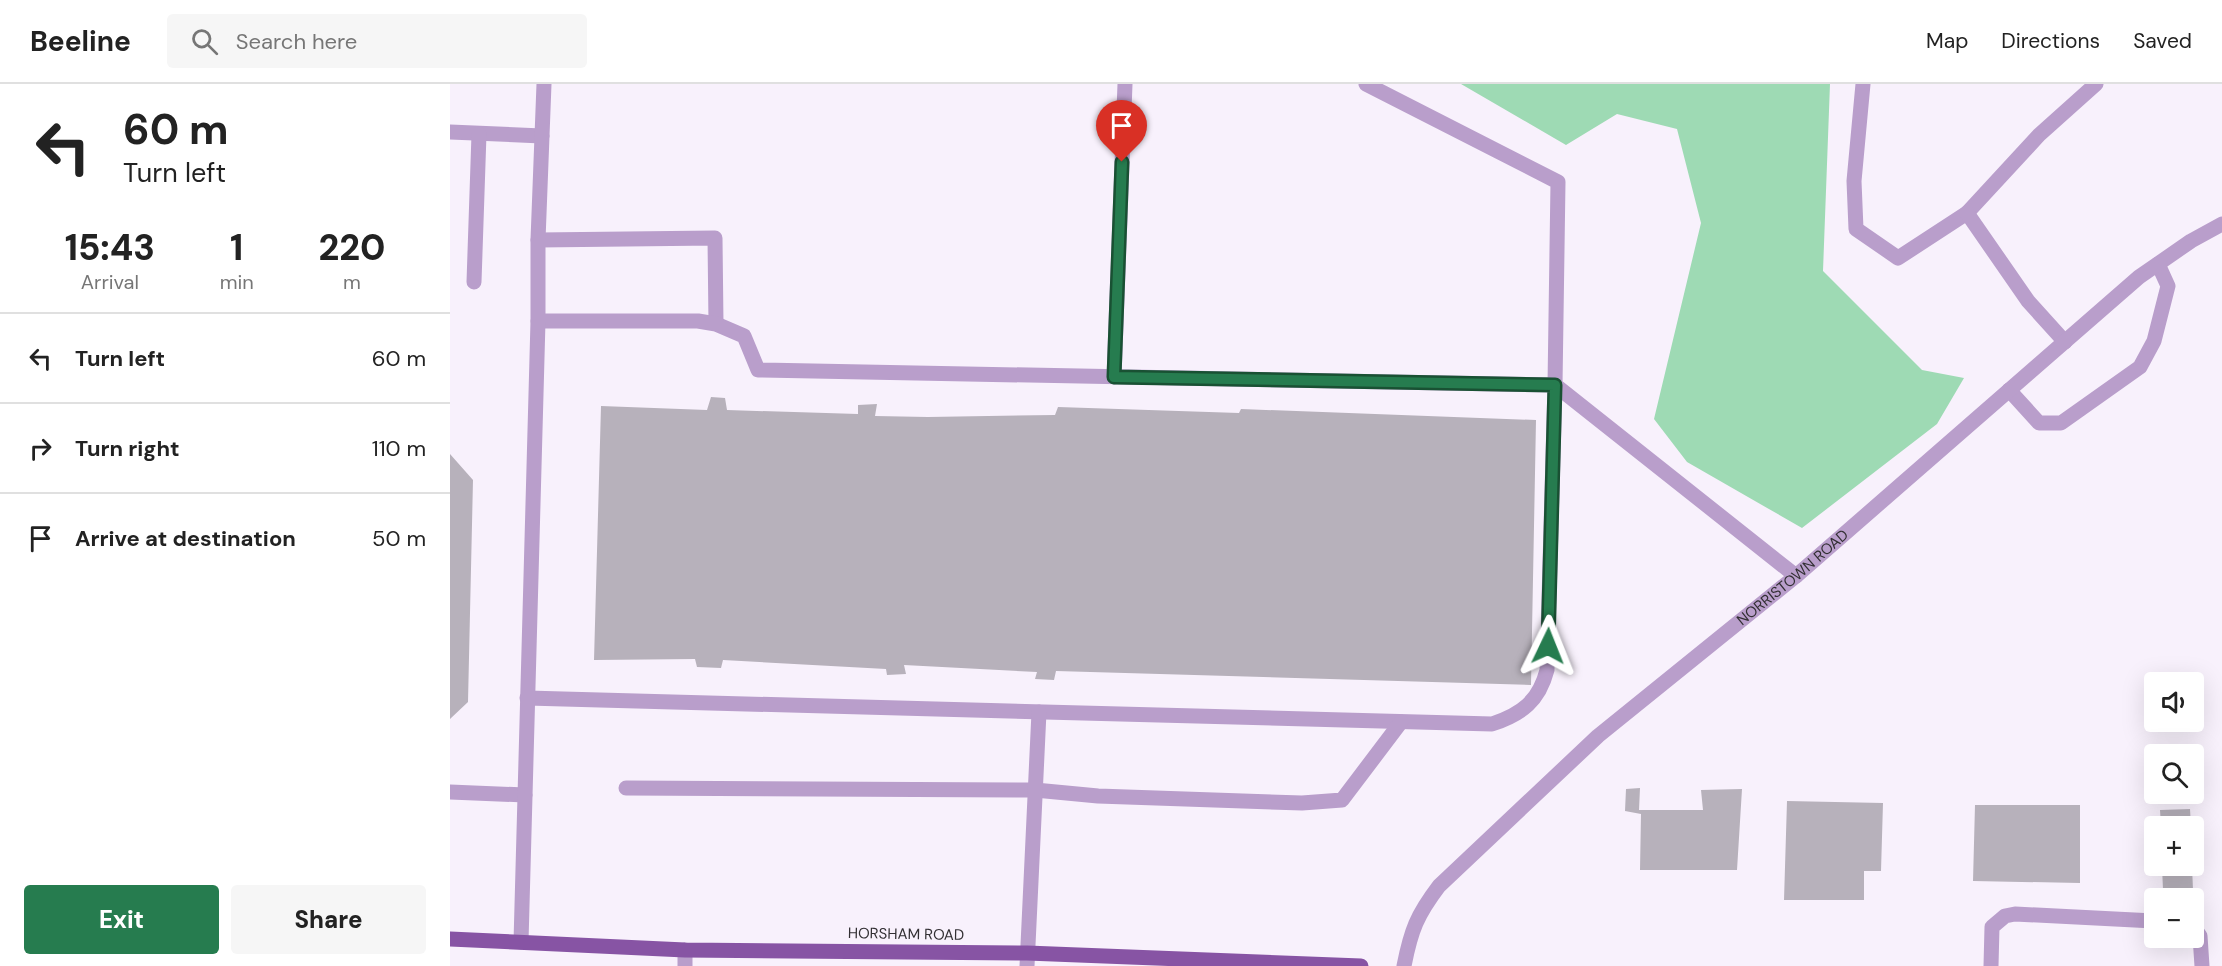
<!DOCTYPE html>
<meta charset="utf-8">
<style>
:root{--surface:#fff;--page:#f6f6f6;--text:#222;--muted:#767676;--line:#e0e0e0;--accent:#267c4f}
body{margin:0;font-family:"DM Sans",sans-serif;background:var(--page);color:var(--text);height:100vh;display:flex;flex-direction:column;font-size:22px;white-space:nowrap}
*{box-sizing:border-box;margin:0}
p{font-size:20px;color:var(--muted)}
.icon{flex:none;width:33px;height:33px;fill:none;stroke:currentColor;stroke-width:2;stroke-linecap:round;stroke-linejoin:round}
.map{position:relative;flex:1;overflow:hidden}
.side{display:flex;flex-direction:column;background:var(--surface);width:450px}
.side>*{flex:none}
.hud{background:#fff;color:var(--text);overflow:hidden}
.buttons{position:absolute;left:1694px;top:588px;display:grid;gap:12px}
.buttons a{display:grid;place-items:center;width:60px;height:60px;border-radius:6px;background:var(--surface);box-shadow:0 6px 24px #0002;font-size:30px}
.pin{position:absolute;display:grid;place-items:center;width:51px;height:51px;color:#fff;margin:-62px -26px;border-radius:50% 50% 50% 0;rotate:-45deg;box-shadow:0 0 6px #0007}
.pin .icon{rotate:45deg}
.me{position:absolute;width:66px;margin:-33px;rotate:2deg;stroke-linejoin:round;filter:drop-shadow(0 0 4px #0008)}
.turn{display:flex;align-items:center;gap:21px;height:126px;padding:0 24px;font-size:27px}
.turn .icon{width:78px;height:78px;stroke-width:2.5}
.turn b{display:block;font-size:42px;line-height:51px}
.eta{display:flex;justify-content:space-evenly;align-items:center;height:102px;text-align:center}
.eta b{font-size:36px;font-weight:800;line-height:42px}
.cta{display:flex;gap:12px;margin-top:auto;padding:12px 24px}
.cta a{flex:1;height:69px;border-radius:6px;background:var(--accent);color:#fff;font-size:24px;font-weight:800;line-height:69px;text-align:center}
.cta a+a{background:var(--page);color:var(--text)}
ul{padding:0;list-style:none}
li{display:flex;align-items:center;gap:18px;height:90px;padding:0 24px;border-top:2px solid var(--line)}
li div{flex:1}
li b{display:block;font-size:22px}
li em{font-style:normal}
header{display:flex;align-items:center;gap:36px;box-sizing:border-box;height:84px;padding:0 30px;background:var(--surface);border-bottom:2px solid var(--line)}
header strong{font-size:28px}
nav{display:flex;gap:33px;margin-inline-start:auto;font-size:21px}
.search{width:420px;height:54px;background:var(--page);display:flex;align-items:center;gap:15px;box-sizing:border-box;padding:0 21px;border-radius:6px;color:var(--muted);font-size:22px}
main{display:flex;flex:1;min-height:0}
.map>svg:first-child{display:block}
.green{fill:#9edab4}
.building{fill:#b7b1bb}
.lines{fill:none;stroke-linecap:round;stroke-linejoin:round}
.minor{stroke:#b99ecb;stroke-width:15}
.major{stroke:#8754a4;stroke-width:15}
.route-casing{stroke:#195133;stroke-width:15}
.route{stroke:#267c4f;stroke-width:10}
.labels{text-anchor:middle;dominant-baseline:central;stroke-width:6;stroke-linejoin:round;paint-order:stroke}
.street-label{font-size:15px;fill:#322f33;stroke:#f8f1fc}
</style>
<header>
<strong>Beeline</strong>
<div class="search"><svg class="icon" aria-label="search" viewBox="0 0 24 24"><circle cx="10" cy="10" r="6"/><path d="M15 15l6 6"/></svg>Search here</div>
<nav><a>Map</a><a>Directions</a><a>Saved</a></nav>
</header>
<main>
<section class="side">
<div class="hud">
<div class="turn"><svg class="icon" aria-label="left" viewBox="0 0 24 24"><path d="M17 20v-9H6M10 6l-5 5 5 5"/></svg><div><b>60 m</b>Turn left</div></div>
</div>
<div class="eta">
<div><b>15:43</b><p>Arrival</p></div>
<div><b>1</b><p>min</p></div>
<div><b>220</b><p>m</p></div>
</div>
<ul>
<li><svg class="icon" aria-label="left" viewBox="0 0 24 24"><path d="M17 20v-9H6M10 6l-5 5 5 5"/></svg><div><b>Turn left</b></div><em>60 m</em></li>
<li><svg class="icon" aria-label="right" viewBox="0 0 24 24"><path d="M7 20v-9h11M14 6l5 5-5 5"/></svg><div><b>Turn right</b></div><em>110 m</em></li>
<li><svg class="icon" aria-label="arrive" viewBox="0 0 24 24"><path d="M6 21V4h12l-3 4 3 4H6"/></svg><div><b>Arrive at destination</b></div><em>50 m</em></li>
</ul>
<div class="cta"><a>Exit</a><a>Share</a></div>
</section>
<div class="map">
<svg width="1772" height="882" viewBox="0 0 1772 882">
<rect width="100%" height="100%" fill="#f8f1fc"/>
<path class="green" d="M 1011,0 L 1380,0 L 1373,187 L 1472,286 L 1514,294 L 1487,340 L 1352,444 L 1237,378 L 1204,335 L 1251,139 L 1227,45 L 1167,30 L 1116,61 Z"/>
<path class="building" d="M 261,313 L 275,314 L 277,326 L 408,330 L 408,321 L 427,320 L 425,332 L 478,333 L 605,331 L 608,323 L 789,329 L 791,325 L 1086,336 L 1081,601 L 606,587 L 604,596 L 585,595 L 587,588 L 454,581 L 456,590 L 437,591 L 436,585 L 273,576 L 271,584 L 247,583 L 245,575 L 144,576 L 151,322 L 257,326 Z
M 0,370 L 23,396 L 18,618 L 0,635 Z
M 1190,704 L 1189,726 L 1253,726 L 1251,706 L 1292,705 L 1287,786 L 1190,786 L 1191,730 L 1175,727 L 1176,705 Z
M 1337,717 L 1433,719 L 1431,787 L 1414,787 L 1414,816 L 1334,816 Z
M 1525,721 L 1630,721 L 1630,799 L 1523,797 Z
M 1740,725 L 1741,742 L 1711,742 L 1710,726 Z
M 1712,782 L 1742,782 L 1743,806 L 1713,806 Z"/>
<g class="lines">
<g class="minor">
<path d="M 916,0 L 1108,98 L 1105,301 L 1346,492"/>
<path d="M 1413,0 L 1404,97 L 1406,145 L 1448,174 L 1517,129 L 1589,51 L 1646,0"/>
<path d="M 0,48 L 92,52"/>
<path d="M 1517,129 L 1578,217 L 1615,258"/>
<path d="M 88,156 L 265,154 L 266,240"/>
<path d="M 24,198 L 29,50"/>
<path d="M 664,293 L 675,0"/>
<path d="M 1559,306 L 1589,339 L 1611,339 L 1690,283 L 1704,257 L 1718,202 L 1708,180"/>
<path d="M 77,614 L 1042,640 C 1072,630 1089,617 1097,586 L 1105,301 L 308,286 L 294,252 L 266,240 L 248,237 L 88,237"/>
<path d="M 176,704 L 585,706 L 648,712 L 852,719 L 892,716 L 951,638"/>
<path d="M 0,708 L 75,711"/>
<path d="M 1743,842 L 1750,852 L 1752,882"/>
<path d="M 71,858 L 88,237 L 88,156 L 94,0"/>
<path d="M 235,882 L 235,866"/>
<path d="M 577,882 L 589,628"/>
<path id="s1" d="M 954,882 C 961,846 967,831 989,802 L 1148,652 L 1346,492 L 1689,193 L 1741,157 L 1772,140"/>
<path d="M 1541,882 L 1542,843 L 1555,832 L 1565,830 L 1704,837"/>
</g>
<path class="major" d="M 0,855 L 235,866 L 577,869 L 911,882"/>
</g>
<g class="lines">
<defs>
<path id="route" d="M 672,78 L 664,293 L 1105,301 L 1098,562"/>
</defs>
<use href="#route" class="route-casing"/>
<use href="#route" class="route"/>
</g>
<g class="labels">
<g class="street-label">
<text stroke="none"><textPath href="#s1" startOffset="558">NORRISTOWN ROAD</textPath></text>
<text transform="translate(456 850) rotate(1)">HORSHAM ROAD</text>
</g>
</g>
</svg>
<div class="buttons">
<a><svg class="icon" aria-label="sound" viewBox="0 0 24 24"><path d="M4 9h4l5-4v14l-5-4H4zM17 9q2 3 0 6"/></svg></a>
<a><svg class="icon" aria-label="search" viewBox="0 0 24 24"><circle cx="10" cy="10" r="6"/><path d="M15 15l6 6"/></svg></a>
<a>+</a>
<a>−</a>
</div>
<div class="pin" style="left:672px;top:78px;background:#d93025"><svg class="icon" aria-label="arrive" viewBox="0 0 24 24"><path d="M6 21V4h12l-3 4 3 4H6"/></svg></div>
<svg class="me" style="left:1098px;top:562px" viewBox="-20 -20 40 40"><path d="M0-17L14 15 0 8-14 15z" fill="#267c4f" stroke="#fff" stroke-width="4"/></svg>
</div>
</main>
